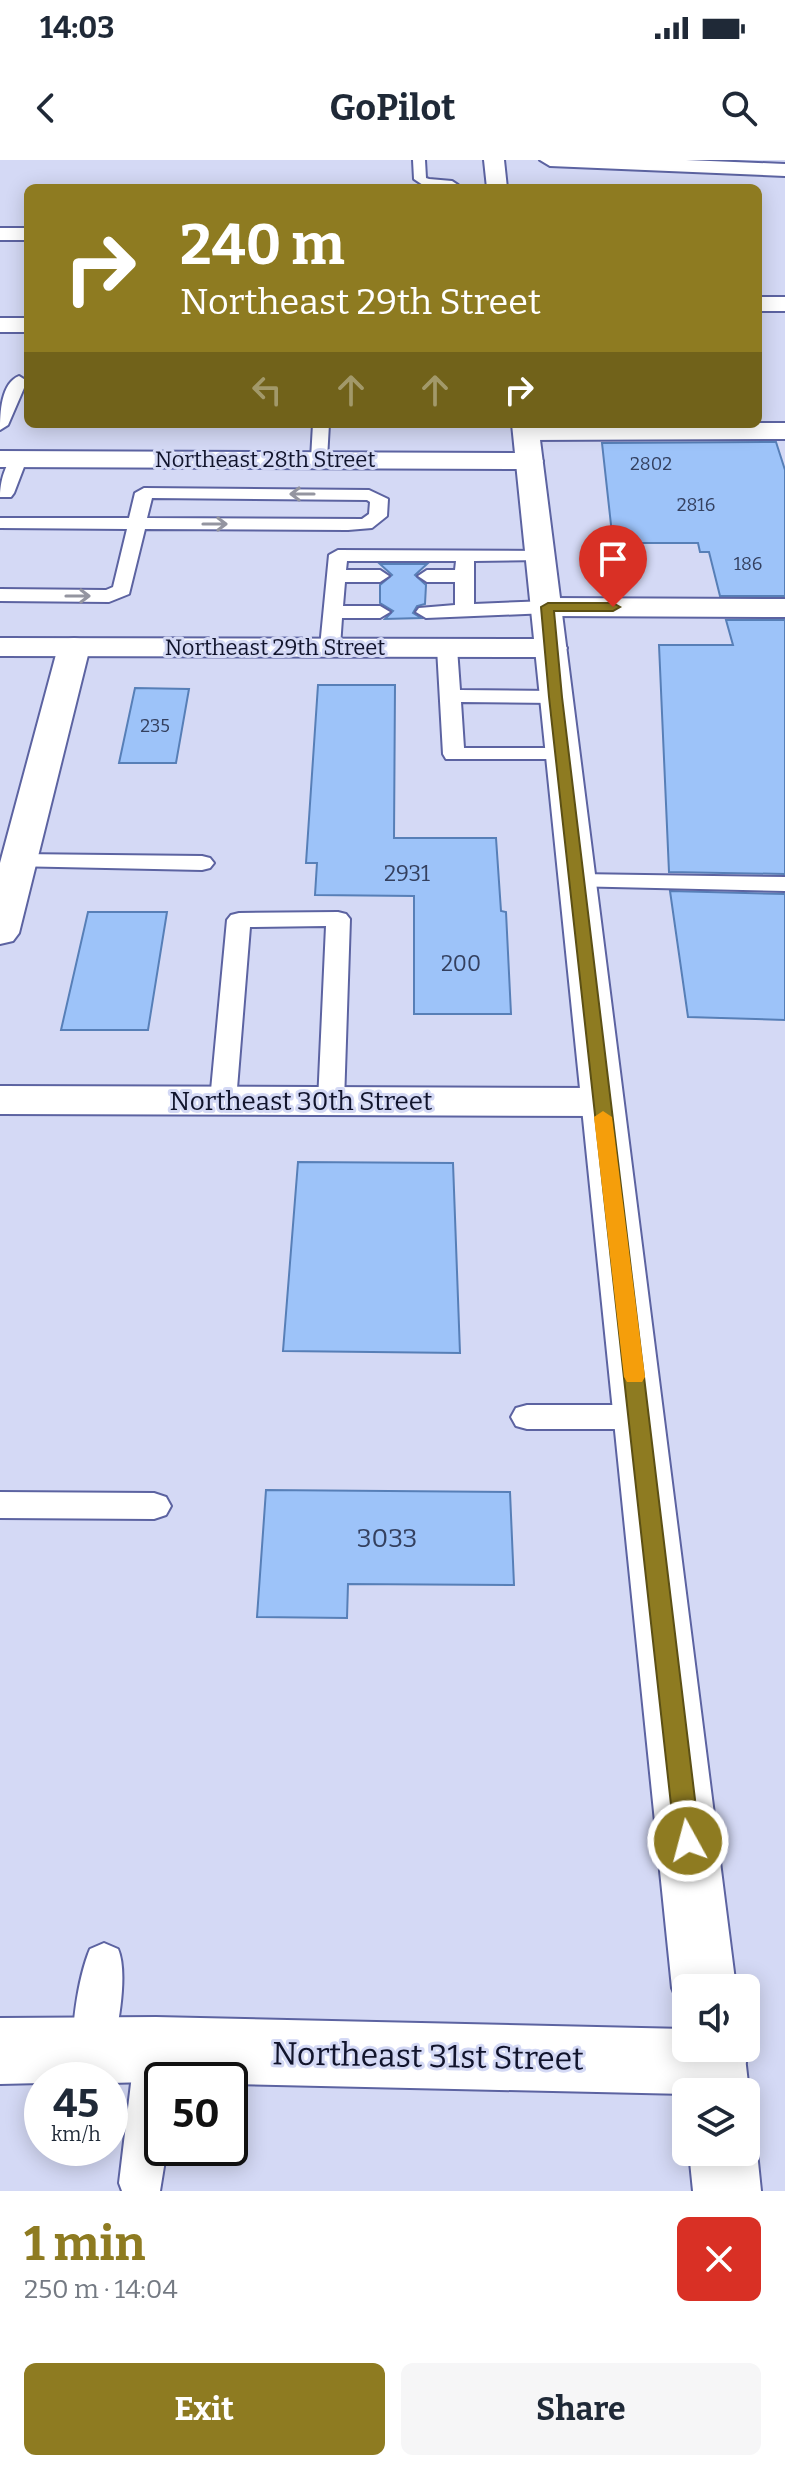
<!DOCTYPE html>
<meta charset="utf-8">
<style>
:root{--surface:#fff;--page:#f6f6f7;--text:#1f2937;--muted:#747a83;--accent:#8e7b21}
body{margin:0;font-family:Bitter,serif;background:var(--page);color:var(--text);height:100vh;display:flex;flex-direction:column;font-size:30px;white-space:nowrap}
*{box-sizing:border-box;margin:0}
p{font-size:26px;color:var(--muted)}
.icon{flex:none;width:44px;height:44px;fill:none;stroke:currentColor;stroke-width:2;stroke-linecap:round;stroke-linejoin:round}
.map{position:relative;height:2031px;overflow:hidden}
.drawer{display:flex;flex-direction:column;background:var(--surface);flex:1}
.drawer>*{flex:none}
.top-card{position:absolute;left:24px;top:24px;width:738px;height:244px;border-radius:12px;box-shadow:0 4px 20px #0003;background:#8e7b21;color:#fff;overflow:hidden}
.controls{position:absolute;left:672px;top:1814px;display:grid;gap:16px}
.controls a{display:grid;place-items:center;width:88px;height:88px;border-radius:12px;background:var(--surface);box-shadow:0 4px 20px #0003;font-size:40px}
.speed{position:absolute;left:24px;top:1902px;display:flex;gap:16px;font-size:40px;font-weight:700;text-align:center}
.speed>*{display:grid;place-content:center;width:104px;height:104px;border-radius:50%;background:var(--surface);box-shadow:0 4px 20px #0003;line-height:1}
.speed small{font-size:20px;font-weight:400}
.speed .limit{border:4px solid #111;border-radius:12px;background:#fff;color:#111}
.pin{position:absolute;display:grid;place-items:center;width:68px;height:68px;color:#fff;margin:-82px -34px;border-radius:50% 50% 50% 0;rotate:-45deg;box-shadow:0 0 8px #0007}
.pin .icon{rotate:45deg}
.me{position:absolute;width:88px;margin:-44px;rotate:353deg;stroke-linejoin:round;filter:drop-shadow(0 0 6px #0008)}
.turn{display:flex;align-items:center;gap:28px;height:168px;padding:0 24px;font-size:36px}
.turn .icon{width:104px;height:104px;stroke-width:2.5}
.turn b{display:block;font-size:56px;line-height:68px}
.lanes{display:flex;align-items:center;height:76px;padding:0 24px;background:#0003;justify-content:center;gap:40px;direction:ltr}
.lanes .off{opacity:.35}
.round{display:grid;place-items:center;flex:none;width:84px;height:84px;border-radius:12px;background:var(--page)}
.headline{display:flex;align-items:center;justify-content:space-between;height:136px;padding:0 24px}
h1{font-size:48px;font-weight:700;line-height:60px;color:var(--accent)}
.action{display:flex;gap:16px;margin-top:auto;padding:16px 24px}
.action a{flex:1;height:92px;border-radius:12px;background:var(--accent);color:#fff;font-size:32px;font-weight:700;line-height:92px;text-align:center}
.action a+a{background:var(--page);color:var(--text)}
.status{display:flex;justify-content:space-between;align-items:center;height:56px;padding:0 40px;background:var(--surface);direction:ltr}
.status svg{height:22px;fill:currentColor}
header{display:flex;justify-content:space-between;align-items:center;height:104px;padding:0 24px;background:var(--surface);font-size:36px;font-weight:700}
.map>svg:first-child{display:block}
.building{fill:#9dc3f9;stroke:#577fb7;stroke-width:2}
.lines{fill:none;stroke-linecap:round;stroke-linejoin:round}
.service-casing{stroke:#5c63a1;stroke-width:4}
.minor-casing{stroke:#5c63a1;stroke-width:4}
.tertiary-casing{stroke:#5c63a1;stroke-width:4}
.secondary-casing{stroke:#5c63a1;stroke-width:4}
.service{fill:#fff;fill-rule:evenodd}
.minor{fill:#fff;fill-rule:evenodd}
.tertiary{fill:#fff;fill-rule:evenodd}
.secondary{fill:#fff;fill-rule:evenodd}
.oneway{stroke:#9495a0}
.route{fill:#8e7b21;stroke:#5c5015;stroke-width:2}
.slow{fill:#f59e0b}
.labels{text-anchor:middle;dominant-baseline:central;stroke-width:6;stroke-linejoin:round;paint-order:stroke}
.far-number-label{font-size:18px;fill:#34405f}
.far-street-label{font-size:22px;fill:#11142c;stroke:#d4d9f5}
.number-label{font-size:22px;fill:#34405f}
.street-label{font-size:26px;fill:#11142c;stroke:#d4d9f5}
.near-number-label{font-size:26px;fill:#34405f}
.near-street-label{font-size:32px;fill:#11142c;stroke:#d4d9f5}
</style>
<div class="status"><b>14:03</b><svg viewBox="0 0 49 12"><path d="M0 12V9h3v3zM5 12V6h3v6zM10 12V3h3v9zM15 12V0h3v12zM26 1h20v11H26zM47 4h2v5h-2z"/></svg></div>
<header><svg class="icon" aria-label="back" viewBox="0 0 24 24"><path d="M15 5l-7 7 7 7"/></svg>GoPilot<svg class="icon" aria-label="search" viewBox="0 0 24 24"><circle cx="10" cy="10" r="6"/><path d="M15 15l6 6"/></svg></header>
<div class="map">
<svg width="785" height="2031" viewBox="0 0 785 2031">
<rect width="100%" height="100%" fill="#d4d9f5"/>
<path class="building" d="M 776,282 L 785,310 L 785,436 L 720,436 L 709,392 L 700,392 L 698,383 L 613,383 L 602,283 Z
M 380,404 L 427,404 L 415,415 L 426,425 L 425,444 L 417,446 L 413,453 L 421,458 L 385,459 L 393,451 L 380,443 L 380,425 L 392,415 Z
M 726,460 L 785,460 L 785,714 L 669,712 L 659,485 L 733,485 Z
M 318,525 L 395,525 L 394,678 L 496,678 L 501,751 L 506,752 L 511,854 L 414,854 L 414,736 L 315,735 L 317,703 L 306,703 Z
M 135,528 L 189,529 L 176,603 L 119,603 Z
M 670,731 L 785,734 L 785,860 L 688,857 Z
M 88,752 L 167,752 L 148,870 L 61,870 Z
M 298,1002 L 453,1003 L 460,1193 L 283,1191 Z
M 266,1330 L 510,1332 L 514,1425 L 348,1424 L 347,1458 L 257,1457 Z"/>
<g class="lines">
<defs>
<path id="service" d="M 413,0 L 425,0 L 426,18 L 429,19 L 452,21 L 458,25 L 455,28 L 426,27 L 414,19 Z
M 19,216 L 27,221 L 8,265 L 0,270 C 0,253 1,223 19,216 Z
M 313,264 L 329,264 L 327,299 L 319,304 L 311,299 Z
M 19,294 L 27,299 L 14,333 L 11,337 L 0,337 C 0,323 5,299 19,294 Z
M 144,328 L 369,330 L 388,339 L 387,356 L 372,368 L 348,370 L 145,369 L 129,434 L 109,442 L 0,441 L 0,429 L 106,430 L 113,427 L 127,369 L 0,368 L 0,358 L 129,358 L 135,333 ZM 152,338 L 367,340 L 370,342 L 369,354 L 362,359 L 147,358 Z
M 338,390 L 548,391 L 551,395 L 548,399 L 542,400 L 474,401 L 474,444 L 548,441 L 558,447 L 548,453 L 426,458 L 416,452 L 419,448 L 455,445 L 455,422 L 427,422 L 418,416 L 427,410 L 455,410 L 456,401 L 347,401 L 346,410 L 380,410 L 389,416 L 380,422 L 345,422 L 343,446 L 380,446 L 390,452 L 380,458 L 342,458 L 340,487 L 330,493 L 323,491 L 320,487 L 329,395 Z
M 447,482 L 457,488 L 460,530 L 555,531 L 565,537 L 555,543 L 461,542 L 464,588 L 563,588 L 574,594 L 571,599 L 446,599 L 443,594 L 437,488 Z
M 18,694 L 202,696 L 210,698 L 214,703 L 210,708 L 202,710 L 10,706 L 6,701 L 10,696 Z
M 577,714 L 785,717 L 785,731 L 569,726 L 565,721 L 569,716 Z
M 338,752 L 346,754 L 350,759 L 344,942 L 340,948 L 331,951 L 322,948 L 318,942 L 326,766 L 250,767 L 236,941 L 232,947 L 223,950 L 214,947 L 210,941 L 227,760 L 231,755 L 239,753 Z
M 527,1245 L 639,1245 L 650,1248 L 655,1257 L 650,1266 L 639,1269 L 527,1269 L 516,1266 L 511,1257 L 516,1248 Z
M 0,1332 L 154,1333 L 166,1337 L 171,1346 L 166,1355 L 154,1359 L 0,1358 Z
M 104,1783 L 118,1789 C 129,1814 117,1880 107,1906 L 92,1912 L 77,1906 C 67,1880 79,1815 90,1789 Z
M 156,1869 L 171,1875 L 177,1890 L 174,1920 L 162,1920 L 162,1988 L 167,1988 L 160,2031 L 122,2031 L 119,2023 L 135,1890 L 141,1875 Z"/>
<path id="minor" d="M 540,0 L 686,0 L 785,4 L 785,16 L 550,6 Z
M 0,68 L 28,68 L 28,80 L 0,80 Z
M 758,137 L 785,137 L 785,151 L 758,151 Z
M 0,158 L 28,158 L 28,172 L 0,172 Z
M 785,263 L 785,279 L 527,280 L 518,277 L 514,272 L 518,267 L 527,264 Z
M 0,291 L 530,293 L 539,295 L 543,301 L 539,307 L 530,309 L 0,307 Z
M 74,478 L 85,480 L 90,487 L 19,773 L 13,781 L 0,784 L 0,703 L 58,487 L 63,480 Z
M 0,926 L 601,928 L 616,932 L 622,942 L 616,952 L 601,956 L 0,954 Z
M 156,1857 L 686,1869 L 686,1888 L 740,1888 L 746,1902 L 736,1925 L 720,1932 L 686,1934 L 230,1924 L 230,1920 L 110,1923 L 110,1920 L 42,1920 L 42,1923 L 0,1924 L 0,1858 Z"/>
<path id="tertiary" d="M 548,438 L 785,439 L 785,457 L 548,456 L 537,453 L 533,447 L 537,441 Z
M 0,478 L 551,479 L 562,481 L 567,488 L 562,495 L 551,497 L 0,496 Z"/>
<path id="secondary" d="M 484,0 L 504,0 L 507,28 L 487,28 Z
M 512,264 L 538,264 L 736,1828 L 686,1828 L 686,1852 L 681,1850 L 672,1828 Z
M 686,1869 L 686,1888 L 744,1888 L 749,1932 L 746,1940 L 746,1932 L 686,1932 L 686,1940 L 678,1888 Z
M 747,1968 L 757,1992 L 761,2031 L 693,2031 L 689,1992 L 746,1992 Z"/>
</defs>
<use href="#service" class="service-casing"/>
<use href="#minor" class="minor-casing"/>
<use href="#tertiary" class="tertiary-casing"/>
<use href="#secondary" class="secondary-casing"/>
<use href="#service" class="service"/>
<use href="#minor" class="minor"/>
<use href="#tertiary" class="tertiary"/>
<use href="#secondary" class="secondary"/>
</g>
<defs><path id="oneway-shaft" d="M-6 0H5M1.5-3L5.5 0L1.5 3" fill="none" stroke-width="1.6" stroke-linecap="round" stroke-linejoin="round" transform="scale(2)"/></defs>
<g class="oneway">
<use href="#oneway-shaft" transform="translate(302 334) rotate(-180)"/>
<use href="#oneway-shaft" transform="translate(215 364)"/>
<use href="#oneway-shaft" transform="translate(78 436)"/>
</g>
<path class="route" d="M 548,443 L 613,443 L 620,447 L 613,451 L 554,451 L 562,537 L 700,1681 L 696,1689 L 688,1692 L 679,1689 L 675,1681 L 549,537 L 541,447 Z"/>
<path class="slow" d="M 603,951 L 612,957 L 645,1217 L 642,1222 L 627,1222 L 624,1217 L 594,957 Z"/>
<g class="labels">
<g class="far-number-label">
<text x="651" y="304">2802</text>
<text x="696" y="345">2816</text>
<text x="748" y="404">186</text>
<text x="155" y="566">235</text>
</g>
<g class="far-street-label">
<text x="265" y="299">Northeast 28th Street</text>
<text x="275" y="487">Northeast 29th Street</text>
</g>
<g class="number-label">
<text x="407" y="713">2931</text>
<text x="461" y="803">200</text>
</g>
<g class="street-label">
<text x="301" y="941">Northeast 30th Street</text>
</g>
<g class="near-number-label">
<text x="387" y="1378">3033</text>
</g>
<g class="near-street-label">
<text transform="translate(428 1896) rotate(1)">Northeast 31st Street</text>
</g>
</g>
</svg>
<div class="controls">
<a><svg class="icon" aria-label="sound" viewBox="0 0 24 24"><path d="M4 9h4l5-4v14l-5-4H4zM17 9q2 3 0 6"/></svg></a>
<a><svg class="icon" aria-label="layers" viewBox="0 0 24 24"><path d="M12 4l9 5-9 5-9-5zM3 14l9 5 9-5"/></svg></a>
</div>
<div class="speed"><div>45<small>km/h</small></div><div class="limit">50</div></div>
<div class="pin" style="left:613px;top:447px;background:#d93025"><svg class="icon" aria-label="arrive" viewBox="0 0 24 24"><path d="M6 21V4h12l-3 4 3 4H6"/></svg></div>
<svg class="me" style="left:688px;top:1681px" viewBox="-20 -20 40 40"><circle r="17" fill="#8e7b21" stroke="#fff" stroke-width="3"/><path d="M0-11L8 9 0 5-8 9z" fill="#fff"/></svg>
<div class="top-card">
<div class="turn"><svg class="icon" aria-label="right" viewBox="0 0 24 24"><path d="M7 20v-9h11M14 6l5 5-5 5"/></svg><div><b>240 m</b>Northeast 29th Street</div></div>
<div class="lanes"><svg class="icon off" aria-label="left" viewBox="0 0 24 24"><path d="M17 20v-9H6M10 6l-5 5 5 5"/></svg><svg class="icon off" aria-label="ahead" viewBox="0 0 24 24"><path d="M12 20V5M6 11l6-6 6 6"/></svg><svg class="icon off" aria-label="ahead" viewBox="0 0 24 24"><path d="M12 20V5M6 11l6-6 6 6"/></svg><svg class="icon" aria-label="right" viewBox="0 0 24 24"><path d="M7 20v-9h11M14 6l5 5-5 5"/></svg></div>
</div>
</div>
<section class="drawer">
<div class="headline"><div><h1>1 min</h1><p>250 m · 14:04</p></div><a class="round" style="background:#d93025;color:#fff"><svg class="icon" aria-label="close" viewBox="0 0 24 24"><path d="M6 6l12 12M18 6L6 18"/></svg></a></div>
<div class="action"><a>Exit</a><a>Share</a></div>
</section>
